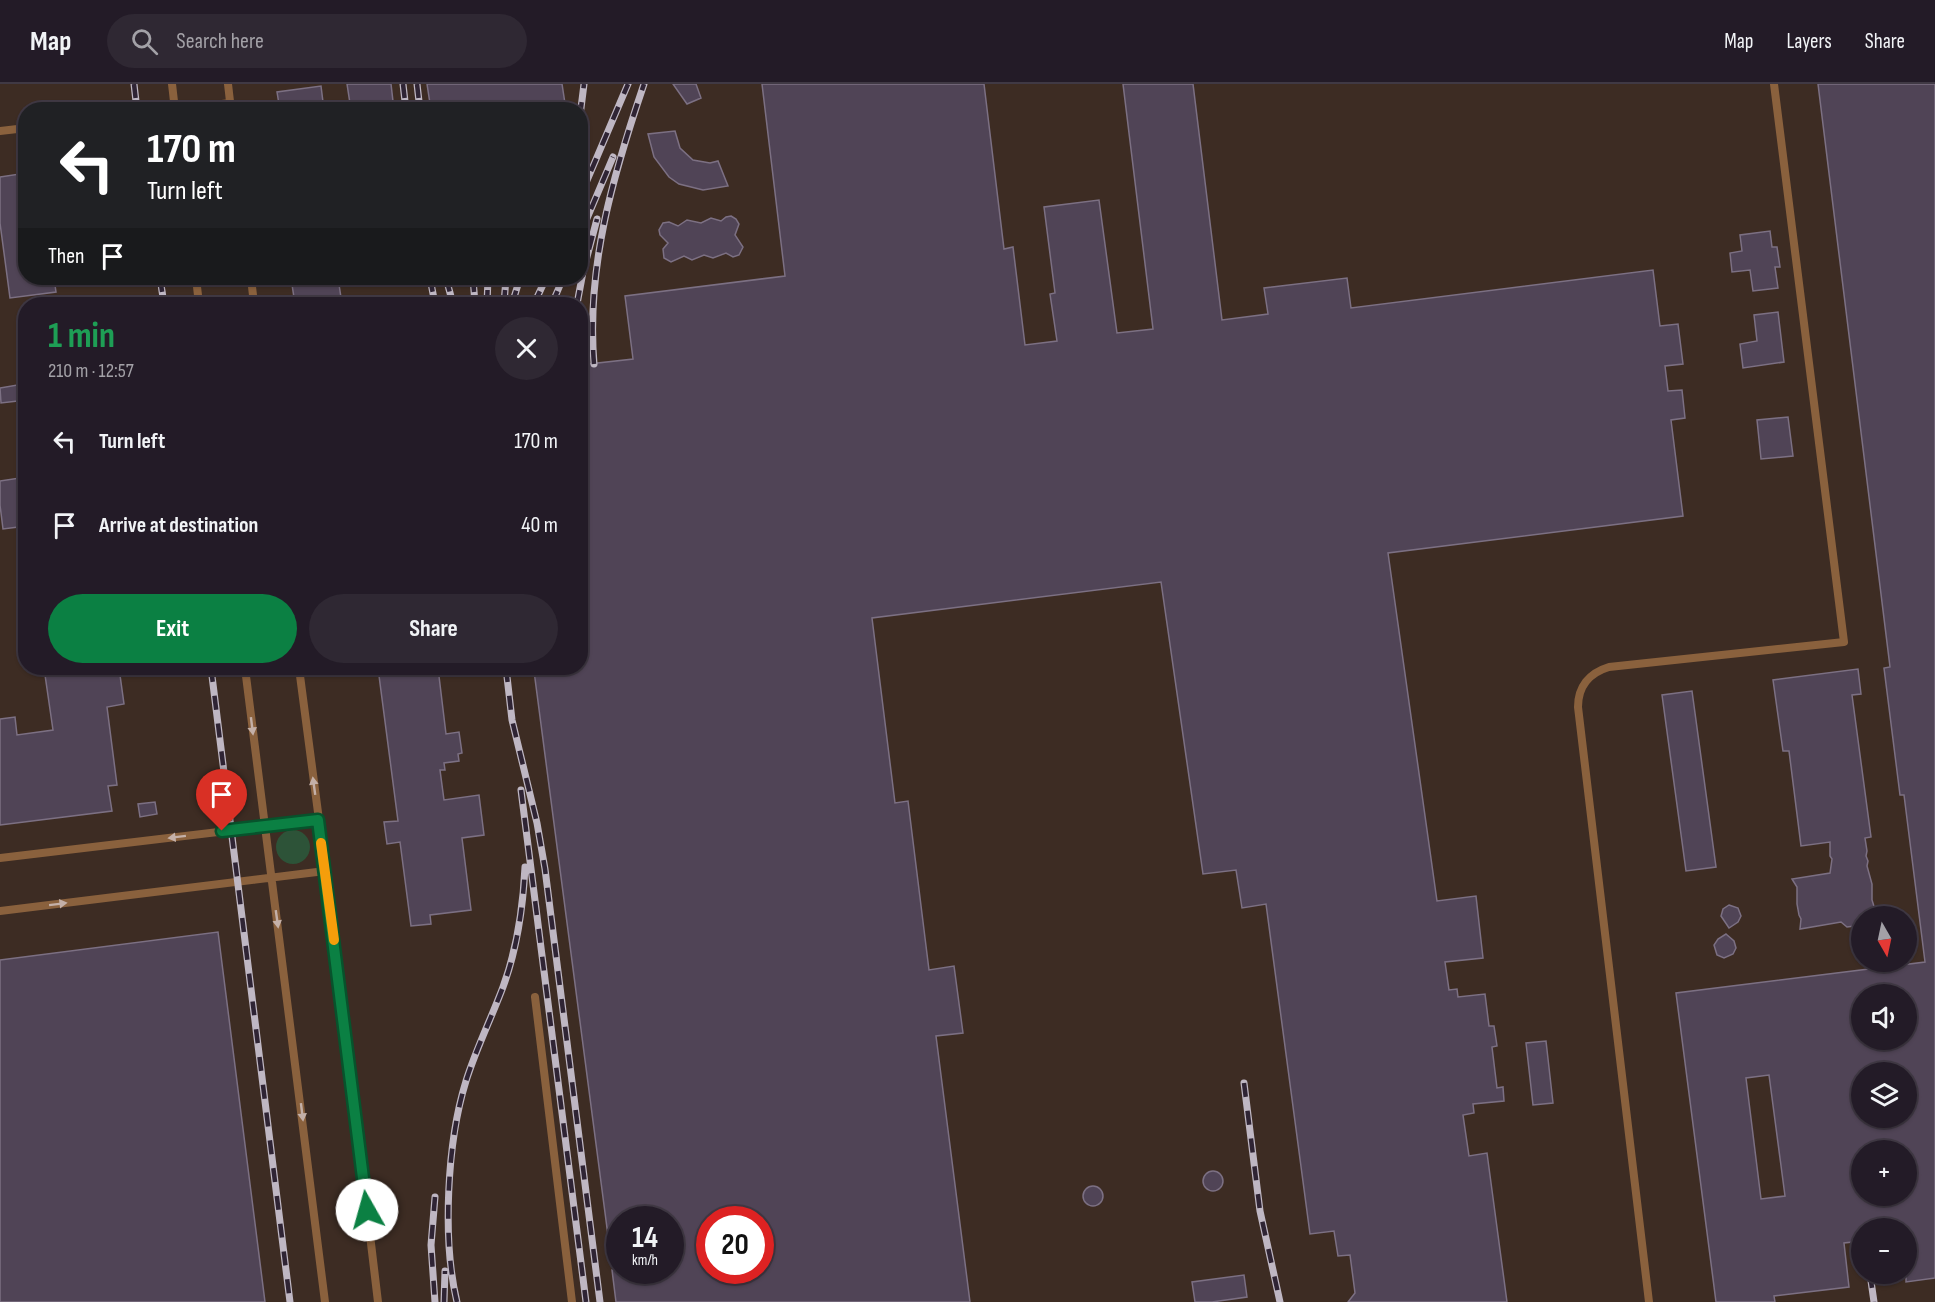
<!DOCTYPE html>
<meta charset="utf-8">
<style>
:root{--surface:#231b27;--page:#2f2833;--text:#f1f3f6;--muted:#a3a1a7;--line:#403944;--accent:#0b8043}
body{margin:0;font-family:"Sofia Sans Condensed",sans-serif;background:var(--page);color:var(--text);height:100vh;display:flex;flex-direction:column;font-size:22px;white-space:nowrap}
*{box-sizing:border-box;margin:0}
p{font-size:20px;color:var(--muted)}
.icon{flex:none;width:33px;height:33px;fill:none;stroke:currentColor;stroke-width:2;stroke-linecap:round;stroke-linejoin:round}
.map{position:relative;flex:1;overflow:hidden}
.panel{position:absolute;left:18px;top:213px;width:570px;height:378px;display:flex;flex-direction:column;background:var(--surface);border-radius:24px;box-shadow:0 2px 4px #0004,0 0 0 2px var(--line)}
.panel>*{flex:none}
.hud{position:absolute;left:18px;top:18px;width:570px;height:183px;border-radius:24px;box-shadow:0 2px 4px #0004,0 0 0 2px var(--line);background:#202124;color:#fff;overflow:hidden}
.needle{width:39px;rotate:171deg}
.fabs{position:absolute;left:1851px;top:822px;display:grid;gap:12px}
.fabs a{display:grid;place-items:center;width:66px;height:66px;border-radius:50%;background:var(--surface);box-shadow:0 2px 4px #0004,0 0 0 2px var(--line);font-size:30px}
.speed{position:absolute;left:606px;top:1122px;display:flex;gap:12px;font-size:30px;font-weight:700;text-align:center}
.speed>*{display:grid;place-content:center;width:78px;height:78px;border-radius:50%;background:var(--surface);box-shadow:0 2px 4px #0004,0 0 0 2px var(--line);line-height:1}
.speed small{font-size:15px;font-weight:400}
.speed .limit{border:9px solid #d22;background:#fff;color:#111}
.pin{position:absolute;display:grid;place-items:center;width:51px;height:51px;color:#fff;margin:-62px -26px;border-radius:50% 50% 50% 0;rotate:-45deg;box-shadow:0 0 6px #0007}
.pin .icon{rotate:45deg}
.me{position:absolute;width:66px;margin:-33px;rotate:353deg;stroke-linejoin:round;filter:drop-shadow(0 0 4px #0008)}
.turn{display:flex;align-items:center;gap:21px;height:126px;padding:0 30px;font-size:27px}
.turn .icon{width:78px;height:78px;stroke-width:2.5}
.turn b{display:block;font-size:42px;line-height:51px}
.then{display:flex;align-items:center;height:57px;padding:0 30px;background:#0003;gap:12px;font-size:22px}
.round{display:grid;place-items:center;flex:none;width:63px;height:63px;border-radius:32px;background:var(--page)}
.headline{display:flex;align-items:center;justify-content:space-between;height:102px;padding:0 30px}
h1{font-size:36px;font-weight:700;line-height:45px;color:#1e9e55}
.button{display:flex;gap:12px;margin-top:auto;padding:12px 30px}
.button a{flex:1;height:69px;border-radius:36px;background:var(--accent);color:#fff;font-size:24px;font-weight:700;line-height:69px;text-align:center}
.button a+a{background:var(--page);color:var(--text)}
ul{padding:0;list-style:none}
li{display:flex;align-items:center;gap:18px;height:84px;padding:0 30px}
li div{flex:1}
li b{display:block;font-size:22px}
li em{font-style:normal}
header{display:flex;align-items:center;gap:36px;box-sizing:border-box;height:84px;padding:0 30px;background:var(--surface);border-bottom:2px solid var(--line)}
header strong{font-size:28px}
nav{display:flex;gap:33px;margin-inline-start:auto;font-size:21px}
.search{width:420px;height:54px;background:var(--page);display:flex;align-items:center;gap:15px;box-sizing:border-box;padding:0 21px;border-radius:33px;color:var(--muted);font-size:22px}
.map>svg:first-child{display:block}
.industrial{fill:#3d2c23;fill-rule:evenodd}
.green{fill:#2d5338}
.building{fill:#504456;stroke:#7c7083;stroke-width:1.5;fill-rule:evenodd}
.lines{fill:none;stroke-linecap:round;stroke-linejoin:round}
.lane{stroke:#8a613d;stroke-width:8}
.rail-casing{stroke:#bfb7c3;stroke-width:7}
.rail{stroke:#2f2434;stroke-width:4.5;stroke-dasharray:14;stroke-linecap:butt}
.oneway{fill:#c4b0a8}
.route-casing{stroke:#07532c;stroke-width:15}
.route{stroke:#0b8043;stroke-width:10}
.slow{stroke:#f59e0b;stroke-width:10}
</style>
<header>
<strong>Map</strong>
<div class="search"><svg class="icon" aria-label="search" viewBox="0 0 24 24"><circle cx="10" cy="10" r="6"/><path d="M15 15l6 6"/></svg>Search here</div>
<nav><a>Map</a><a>Layers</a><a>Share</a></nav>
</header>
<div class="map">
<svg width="1935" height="1218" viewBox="0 0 1935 1218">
<rect width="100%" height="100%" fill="#2f2434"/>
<path class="industrial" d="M 0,0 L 1935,0 L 1935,1218 L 0,1218 ZM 26,26 L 580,26 L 580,194 L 26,194 ZM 26,220 L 580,220 L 580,584 L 26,584 ZM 1862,832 L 1906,832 L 1906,878 L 1862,878 ZM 1862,910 L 1906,910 L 1906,956 L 1862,956 ZM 1862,988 L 1906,988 L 1906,1034 L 1862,1034 ZM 1862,1066 L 1906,1066 L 1906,1112 L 1862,1112 ZM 620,1136 L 670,1136 L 670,1186 L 620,1186 ZM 710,1136 L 760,1136 L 760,1186 L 710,1186 ZM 1862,1144 L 1906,1144 L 1906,1190 L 1862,1190 Z"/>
<path class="green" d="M276 763a17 17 0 1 1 34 0a17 17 0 1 1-34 0Z"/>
<path class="building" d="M 347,0 L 391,0 L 394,26 L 351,26 Z
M 427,0 L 562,0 L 566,26 L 431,26 Z
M 673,0 L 696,0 L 701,14 L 687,20 Z
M 762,0 L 984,0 L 1004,165 L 1013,163 L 1025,261 L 1057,257 L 1050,210 L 1055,209 L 1044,123 L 1099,116 L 1117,249 L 1153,245 L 1123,0 L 1193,0 L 1222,236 L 1268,230 L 1264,204 L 1347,194 L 1351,224 L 1653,186 L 1660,242 L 1678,240 L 1683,280 L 1665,282 L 1668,307 L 1682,306 L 1685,334 L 1671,336 L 1683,432 L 1388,469 L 1437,817 L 1476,812 L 1483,874 L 1445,878 L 1449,906 L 1457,905 L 1458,913 L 1485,910 L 1489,942 L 1494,942 L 1497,962 L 1492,963 L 1497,1004 L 1503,1003 L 1504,1017 L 1473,1020 L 1474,1029 L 1463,1031 L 1469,1072 L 1487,1069 L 1507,1218 L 1348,1218 L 1355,1209 L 1350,1171 L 1338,1172 L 1334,1147 L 1310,1150 L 1266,820 L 1242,824 L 1236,786 L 1203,790 L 1161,498 L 872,534 L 895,719 L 908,717 L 929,886 L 954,882 L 963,949 L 936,952 L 970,1218 L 616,1218 L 612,1186 L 670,1186 L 670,1136 L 620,1136 L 620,1182 L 612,1182 L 534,587 L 542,584 L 580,584 L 580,281 L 633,275 L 625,212 L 785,192 ZM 710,1136 L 760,1136 L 760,1186 L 710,1186 Z
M 1818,0 L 1935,0 L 1935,1194 L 1906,1198 L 1906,1144 L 1862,1144 L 1862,1157 L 1844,1159 L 1849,1203 L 1774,1212 L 1775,1218 L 1716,1218 L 1676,909 L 1925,878 L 1904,711 L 1900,711 L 1884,584 L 1890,583 ZM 1862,910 L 1906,910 L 1906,956 L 1862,956 ZM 1862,988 L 1906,988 L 1906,1034 L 1862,1034 ZM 1769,991 L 1785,1112 L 1761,1115 L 1746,994 ZM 1862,1066 L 1906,1066 L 1906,1112 L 1862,1112 Z
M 321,2 L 324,26 L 280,26 L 277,8 Z
M 675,47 L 680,64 L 693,76 L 710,79 L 718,77 L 728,102 L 703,106 L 679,100 L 669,93 L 654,73 L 648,50 Z
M 26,89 L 26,194 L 54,194 L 56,208 L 10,214 L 0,139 L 0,93 Z
M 731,132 L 736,135 L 739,140 L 735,151 L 743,163 L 739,171 L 733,173 L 726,169 L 713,174 L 704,171 L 692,176 L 684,172 L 671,178 L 664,174 L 663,165 L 668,159 L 660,151 L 659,146 L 663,139 L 669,138 L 678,142 L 687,136 L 701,139 L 711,134 L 721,137 L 726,133 Z
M 1770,147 L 1772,163 L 1777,163 L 1780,183 L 1775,183 L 1778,204 L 1753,207 L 1750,186 L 1732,188 L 1730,169 L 1742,167 L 1740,151 Z
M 291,194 L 338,194 L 342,220 L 295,220 Z
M 1778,228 L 1784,278 L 1743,284 L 1740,260 L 1757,257 L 1754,231 Z
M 23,300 L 26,316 L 1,319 L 0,304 Z
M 1788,333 L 1793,372 L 1761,375 L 1757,336 Z
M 26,393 L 26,442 L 3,445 L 0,421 L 0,397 Z
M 44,584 L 119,584 L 124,620 L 107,623 L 117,701 L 108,702 L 112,727 L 0,741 L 0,635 L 15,633 L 17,651 L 53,646 Z
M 378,584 L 438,584 L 446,650 L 459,648 L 462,669 L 458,670 L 459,677 L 444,679 L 445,686 L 440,686 L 444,716 L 479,711 L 484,751 L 462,754 L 471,826 L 430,831 L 431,840 L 411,842 L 400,758 L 387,760 L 384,738 L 398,737 Z
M 1858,585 L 1861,610 L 1852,611 L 1871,753 L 1865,754 L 1867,767 L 1866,772 L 1868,777 L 1867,782 L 1872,800 L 1872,816 L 1877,832 L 1862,832 L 1862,841 L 1847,843 L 1841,838 L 1800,845 L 1801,835 L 1799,831 L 1797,820 L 1797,803 L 1792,795 L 1830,789 L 1832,775 L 1830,772 L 1830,758 L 1801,762 L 1789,667 L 1783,667 L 1773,596 Z
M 1692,607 L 1716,783 L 1686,787 L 1662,611 Z
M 155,718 L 157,730 L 140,733 L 138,720 Z
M 1729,821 L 1738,824 L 1741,832 L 1738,838 L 1729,844 L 1721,832 L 1723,825 Z
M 218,848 L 265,1218 L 0,1218 L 0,876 Z
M 1726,850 L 1734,857 L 1736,864 L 1733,870 L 1724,874 L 1717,871 L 1714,861 L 1718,855 Z
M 1546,957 L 1553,1019 L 1533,1021 L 1526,959 Z
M1203 1097a10 10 0 1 1 20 0a10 10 0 1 1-20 0Z
M1083 1112a10 10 0 1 1 20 0a10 10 0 1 1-20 0Z
M 1244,1191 L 1247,1213 L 1212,1218 L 1195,1218 L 1192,1198 Z"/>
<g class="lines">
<path class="lane" d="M 172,0 L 175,26
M 228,0 L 231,26
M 173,26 L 230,19
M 0,47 L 26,44
M 196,194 L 199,220
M 251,194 L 254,220
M 245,584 L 325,1218
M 299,584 L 334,850 L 378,1218
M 0,774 L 318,736
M 0,827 L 325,787
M 535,913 L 572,1218
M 1649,1218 L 1578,623 C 1578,603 1589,589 1609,583 L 1844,558 L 1774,0"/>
<defs>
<path id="rail" d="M 134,0 L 137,26
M 403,0 L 406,26
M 417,0 L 420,26
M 580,32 L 584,0
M 580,113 L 628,0
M 580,151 L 613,73
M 160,194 L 164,220
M 430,194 L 435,220
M 446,194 L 453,220
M 473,194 L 475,220
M 487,220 L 488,194
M 504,220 L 506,194
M 512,220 L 520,194
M 534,220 L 546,194
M 552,220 L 563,194
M 577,220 L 583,188 L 597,135
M 594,280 C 586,183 613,91 644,0
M 211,584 L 290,1218
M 506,584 L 512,636 L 537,739 L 545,785 L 600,1218
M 521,706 L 586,1218
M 1244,999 L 1260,1127 L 1280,1218
M 435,1113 L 431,1161 L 435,1218
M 1870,1190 L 1874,1218
M 444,1218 L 445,1187
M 457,1218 C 442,1156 447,1058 466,997 C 476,965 491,935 503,903 C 517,865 523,824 525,783"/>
</defs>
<use href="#rail" class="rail-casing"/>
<use href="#rail" class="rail"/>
</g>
<defs><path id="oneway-solid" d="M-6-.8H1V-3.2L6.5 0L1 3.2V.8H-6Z" transform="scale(1.5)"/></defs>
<g class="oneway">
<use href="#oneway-solid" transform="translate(252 642) rotate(83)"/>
<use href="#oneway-solid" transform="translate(314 702) rotate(-98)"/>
<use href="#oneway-solid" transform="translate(177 753) rotate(173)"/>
<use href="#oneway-solid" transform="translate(58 820) rotate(-7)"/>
<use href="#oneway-solid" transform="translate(277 835) rotate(82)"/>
<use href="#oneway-solid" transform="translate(302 1028) rotate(83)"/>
</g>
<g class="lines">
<defs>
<path id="route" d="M 222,747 L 318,736 L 367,1126"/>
</defs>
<use href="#route" class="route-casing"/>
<use href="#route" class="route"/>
<path class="slow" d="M 321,759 L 334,856"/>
</g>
</svg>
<div class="fabs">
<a><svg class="needle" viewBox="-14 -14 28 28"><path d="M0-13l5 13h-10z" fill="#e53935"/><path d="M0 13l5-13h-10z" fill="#a3a1a7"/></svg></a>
<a><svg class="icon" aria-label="sound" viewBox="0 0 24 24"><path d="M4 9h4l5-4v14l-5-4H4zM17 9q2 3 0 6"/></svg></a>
<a><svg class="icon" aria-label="layers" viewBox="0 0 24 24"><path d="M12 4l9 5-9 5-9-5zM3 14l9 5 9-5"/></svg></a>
<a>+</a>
<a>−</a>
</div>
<div class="speed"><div>14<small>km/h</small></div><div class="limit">20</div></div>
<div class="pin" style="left:222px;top:747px;background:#d93025"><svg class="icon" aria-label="arrive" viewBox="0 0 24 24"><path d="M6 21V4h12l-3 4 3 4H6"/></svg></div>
<svg class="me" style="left:367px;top:1126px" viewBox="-20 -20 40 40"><circle r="19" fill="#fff"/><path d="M0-13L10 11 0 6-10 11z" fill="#0b8043"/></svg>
<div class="hud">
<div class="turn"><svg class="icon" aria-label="left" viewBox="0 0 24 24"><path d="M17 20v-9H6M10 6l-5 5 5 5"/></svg><div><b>170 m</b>Turn left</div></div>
<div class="then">Then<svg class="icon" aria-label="arrive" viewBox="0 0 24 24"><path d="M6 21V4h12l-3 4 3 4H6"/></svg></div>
</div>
<section class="panel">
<div class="headline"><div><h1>1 min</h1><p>210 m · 12:57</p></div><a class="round"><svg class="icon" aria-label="close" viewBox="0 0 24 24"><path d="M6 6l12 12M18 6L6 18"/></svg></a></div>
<ul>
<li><svg class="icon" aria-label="left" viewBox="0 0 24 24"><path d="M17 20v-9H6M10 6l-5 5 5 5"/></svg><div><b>Turn left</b></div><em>170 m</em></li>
<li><svg class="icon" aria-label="arrive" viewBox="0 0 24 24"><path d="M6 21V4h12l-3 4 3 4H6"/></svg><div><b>Arrive at destination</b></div><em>40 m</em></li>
</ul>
<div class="button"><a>Exit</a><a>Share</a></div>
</section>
</div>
